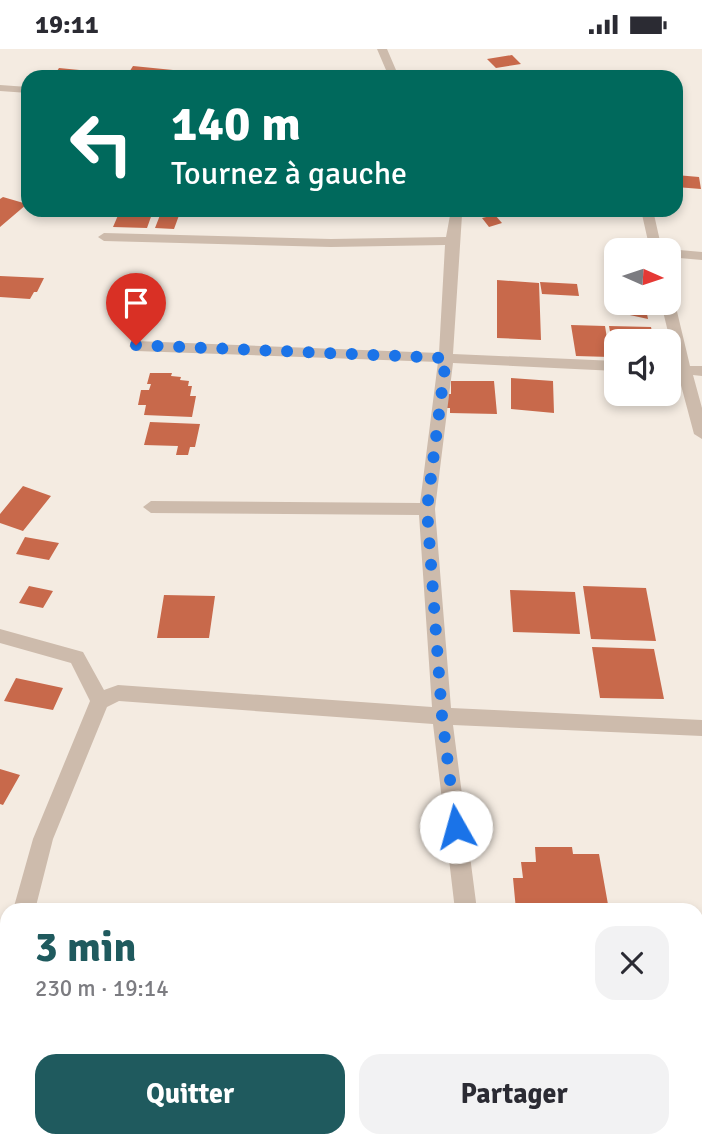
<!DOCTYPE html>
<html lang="fr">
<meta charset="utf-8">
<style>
:root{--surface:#fff;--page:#f2f2f3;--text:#2b2b33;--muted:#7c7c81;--accent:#1f5a5e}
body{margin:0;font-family:Signika,sans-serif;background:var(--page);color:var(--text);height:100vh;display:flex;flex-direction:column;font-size:26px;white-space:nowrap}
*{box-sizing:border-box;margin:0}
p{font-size:23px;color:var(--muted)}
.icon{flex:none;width:38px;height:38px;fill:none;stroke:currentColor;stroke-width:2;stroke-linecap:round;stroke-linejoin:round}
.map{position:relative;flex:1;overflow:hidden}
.side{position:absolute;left:0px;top:854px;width:704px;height:245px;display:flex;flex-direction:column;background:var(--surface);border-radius:21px 21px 0 0;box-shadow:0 4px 10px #0003}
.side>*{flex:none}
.hud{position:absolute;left:21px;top:21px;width:662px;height:147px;border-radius:21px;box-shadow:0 4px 10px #0003;background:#00695c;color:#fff;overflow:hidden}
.needle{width:46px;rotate:93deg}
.buttons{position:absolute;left:604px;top:189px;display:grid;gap:14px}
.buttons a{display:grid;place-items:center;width:77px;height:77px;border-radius:14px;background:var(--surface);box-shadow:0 4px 10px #0003;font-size:35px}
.pin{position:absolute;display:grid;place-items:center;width:60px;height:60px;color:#fff;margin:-72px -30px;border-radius:50% 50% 50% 0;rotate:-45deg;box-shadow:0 0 7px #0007}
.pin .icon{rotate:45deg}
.me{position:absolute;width:77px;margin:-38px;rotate:353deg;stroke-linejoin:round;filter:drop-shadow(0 0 5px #0008)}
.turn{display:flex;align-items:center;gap:24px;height:147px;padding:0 35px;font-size:32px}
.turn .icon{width:91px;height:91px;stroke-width:2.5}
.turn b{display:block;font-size:49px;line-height:60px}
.round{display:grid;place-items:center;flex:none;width:74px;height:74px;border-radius:21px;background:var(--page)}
.headline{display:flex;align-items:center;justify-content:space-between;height:119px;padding:0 35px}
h1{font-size:42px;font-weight:800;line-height:52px;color:var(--accent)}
.primary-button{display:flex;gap:14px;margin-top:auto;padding:14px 35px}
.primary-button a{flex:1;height:80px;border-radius:21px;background:var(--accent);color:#fff;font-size:28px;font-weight:800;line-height:80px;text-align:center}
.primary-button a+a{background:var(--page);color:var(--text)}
.status{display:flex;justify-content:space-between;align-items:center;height:49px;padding:0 35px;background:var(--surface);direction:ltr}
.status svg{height:19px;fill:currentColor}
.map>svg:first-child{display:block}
.building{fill:#c8694b}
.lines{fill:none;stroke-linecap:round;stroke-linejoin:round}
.minor{fill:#cdbbac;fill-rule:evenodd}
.route{stroke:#1a73e8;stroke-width:12;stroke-dasharray:0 21.6}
</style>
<div class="status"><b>19:11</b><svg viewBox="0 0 49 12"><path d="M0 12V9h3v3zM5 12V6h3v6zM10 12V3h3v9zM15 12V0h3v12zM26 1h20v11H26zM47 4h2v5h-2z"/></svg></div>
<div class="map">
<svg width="702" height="1099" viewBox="0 0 702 1099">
<rect width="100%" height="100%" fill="#f4ebe1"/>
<path class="building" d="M 512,6 L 521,15 L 496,19 L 487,10 Z
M 133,17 L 173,21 L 169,28 L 126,28 Z
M 59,19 L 100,23 L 97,28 L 53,28 Z
M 676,126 L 699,128 L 701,140 L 676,138 Z
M 3,148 L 27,155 L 0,178 L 0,150 Z
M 162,161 L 181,161 L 174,180 L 155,179 Z
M 119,164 L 152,165 L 147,179 L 113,178 Z
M 495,166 L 502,174 L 489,178 L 482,169 Z
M 0,227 L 44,229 L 37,243 L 34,243 L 30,250 L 0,248 Z
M 497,231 L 539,234 L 541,291 L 497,289 Z
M 540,233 L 577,235 L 579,247 L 542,245 Z
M 615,254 L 650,254 L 652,265 L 647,265 L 648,270 L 616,263 Z
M 571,276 L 605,277 L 610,308 L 576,307 Z
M 609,277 L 651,278 L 654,292 L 616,292 L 615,310 Z
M 150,324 L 172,324 L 171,327 L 181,328 L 180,331 L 189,332 L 188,337 L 192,337 L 190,347 L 196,347 L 192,368 L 144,366 L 146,356 L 138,356 L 141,341 L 149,341 L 151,335 L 147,335 Z
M 511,329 L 553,332 L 554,364 L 511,360 Z
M 451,332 L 494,332 L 497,365 L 450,364 L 450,359 L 443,359 L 443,345 L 451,345 Z
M 150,373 L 200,375 L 195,398 L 190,398 L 188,406 L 176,406 L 178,397 L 144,396 Z
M 23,437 L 51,447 L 23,482 L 0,474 L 0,465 Z
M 25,488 L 59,494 L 49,511 L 16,505 Z
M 29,537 L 53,542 L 43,559 L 19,554 Z
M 583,537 L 646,539 L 656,592 L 591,590 Z
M 510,541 L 575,543 L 580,585 L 513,583 Z
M 164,546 L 215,547 L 209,589 L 157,589 Z
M 592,598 L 654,600 L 664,650 L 600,649 Z
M 16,629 L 63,639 L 53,661 L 4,652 Z
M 0,720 L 20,726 L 3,756 L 0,755 Z
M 535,798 L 572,798 L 573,805 L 599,805 L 609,861 L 516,861 L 513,829 L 523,829 L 521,813 L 536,813 Z
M 0,937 L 7,938 L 7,1083 L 0,1082 Z"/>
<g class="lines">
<path class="minor" d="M 377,0 L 387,0 L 399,28 L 389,28 Z
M 0,36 L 28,38 L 28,44 L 0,42 Z
M 451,161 L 490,161 L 484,165 L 462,166 L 453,305 L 616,312 L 616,322 L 453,314 L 435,460 L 451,659 L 702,671 L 702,687 L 453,676 L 477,861 L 455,861 L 433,675 L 119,652 L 107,658 L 53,790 L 35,861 L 13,861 L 33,790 L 90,652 L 71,614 L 0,594 L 0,580 L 83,603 L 104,641 L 118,636 L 432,658 L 419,466 L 151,464 L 143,458 L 151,452 L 420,454 L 438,313 L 136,302 L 129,297 L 136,292 L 439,304 L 445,196 L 331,198 L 104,192 L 98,188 L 104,184 L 331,190 L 446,188 Z
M 641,161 L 653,161 L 662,201 L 650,201 Z
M 668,200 L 702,203 L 702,211 L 668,208 L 668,201 L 664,201 Z
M 668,250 L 675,254 L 690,317 L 702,317 L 702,327 L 693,326 L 702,359 L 702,390 L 694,385 L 678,325 L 668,325 L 668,315 L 676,316 L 661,254 L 668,254 Z
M 140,1092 L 164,1092 L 164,1099 L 140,1099 Z
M 483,1092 L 507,1092 L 508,1099 L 484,1099 Z"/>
</g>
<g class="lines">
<path class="route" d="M 136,296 L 446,309 L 427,460 L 442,667 L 456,778"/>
</g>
</svg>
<div class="buttons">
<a><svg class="needle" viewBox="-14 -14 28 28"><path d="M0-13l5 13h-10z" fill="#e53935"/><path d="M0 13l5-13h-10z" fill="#7c7c81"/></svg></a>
<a><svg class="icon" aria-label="sound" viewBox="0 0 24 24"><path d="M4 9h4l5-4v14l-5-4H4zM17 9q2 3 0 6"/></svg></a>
</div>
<div class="pin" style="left:136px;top:296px;background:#d93025"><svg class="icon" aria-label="arrive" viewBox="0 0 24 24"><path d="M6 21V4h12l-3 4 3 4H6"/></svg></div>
<svg class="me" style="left:456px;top:778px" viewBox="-20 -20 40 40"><circle r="19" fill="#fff"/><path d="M0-13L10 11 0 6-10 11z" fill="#1a73e8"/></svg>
<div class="hud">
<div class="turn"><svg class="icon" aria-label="left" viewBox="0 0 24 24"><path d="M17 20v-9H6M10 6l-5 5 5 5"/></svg><div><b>140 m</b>Tournez à gauche</div></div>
</div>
<section class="side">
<div class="headline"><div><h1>3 min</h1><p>230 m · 19:14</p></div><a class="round"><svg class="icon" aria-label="close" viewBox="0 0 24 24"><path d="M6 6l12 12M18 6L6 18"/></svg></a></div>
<div class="primary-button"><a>Quitter</a><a>Partager</a></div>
</section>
</div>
